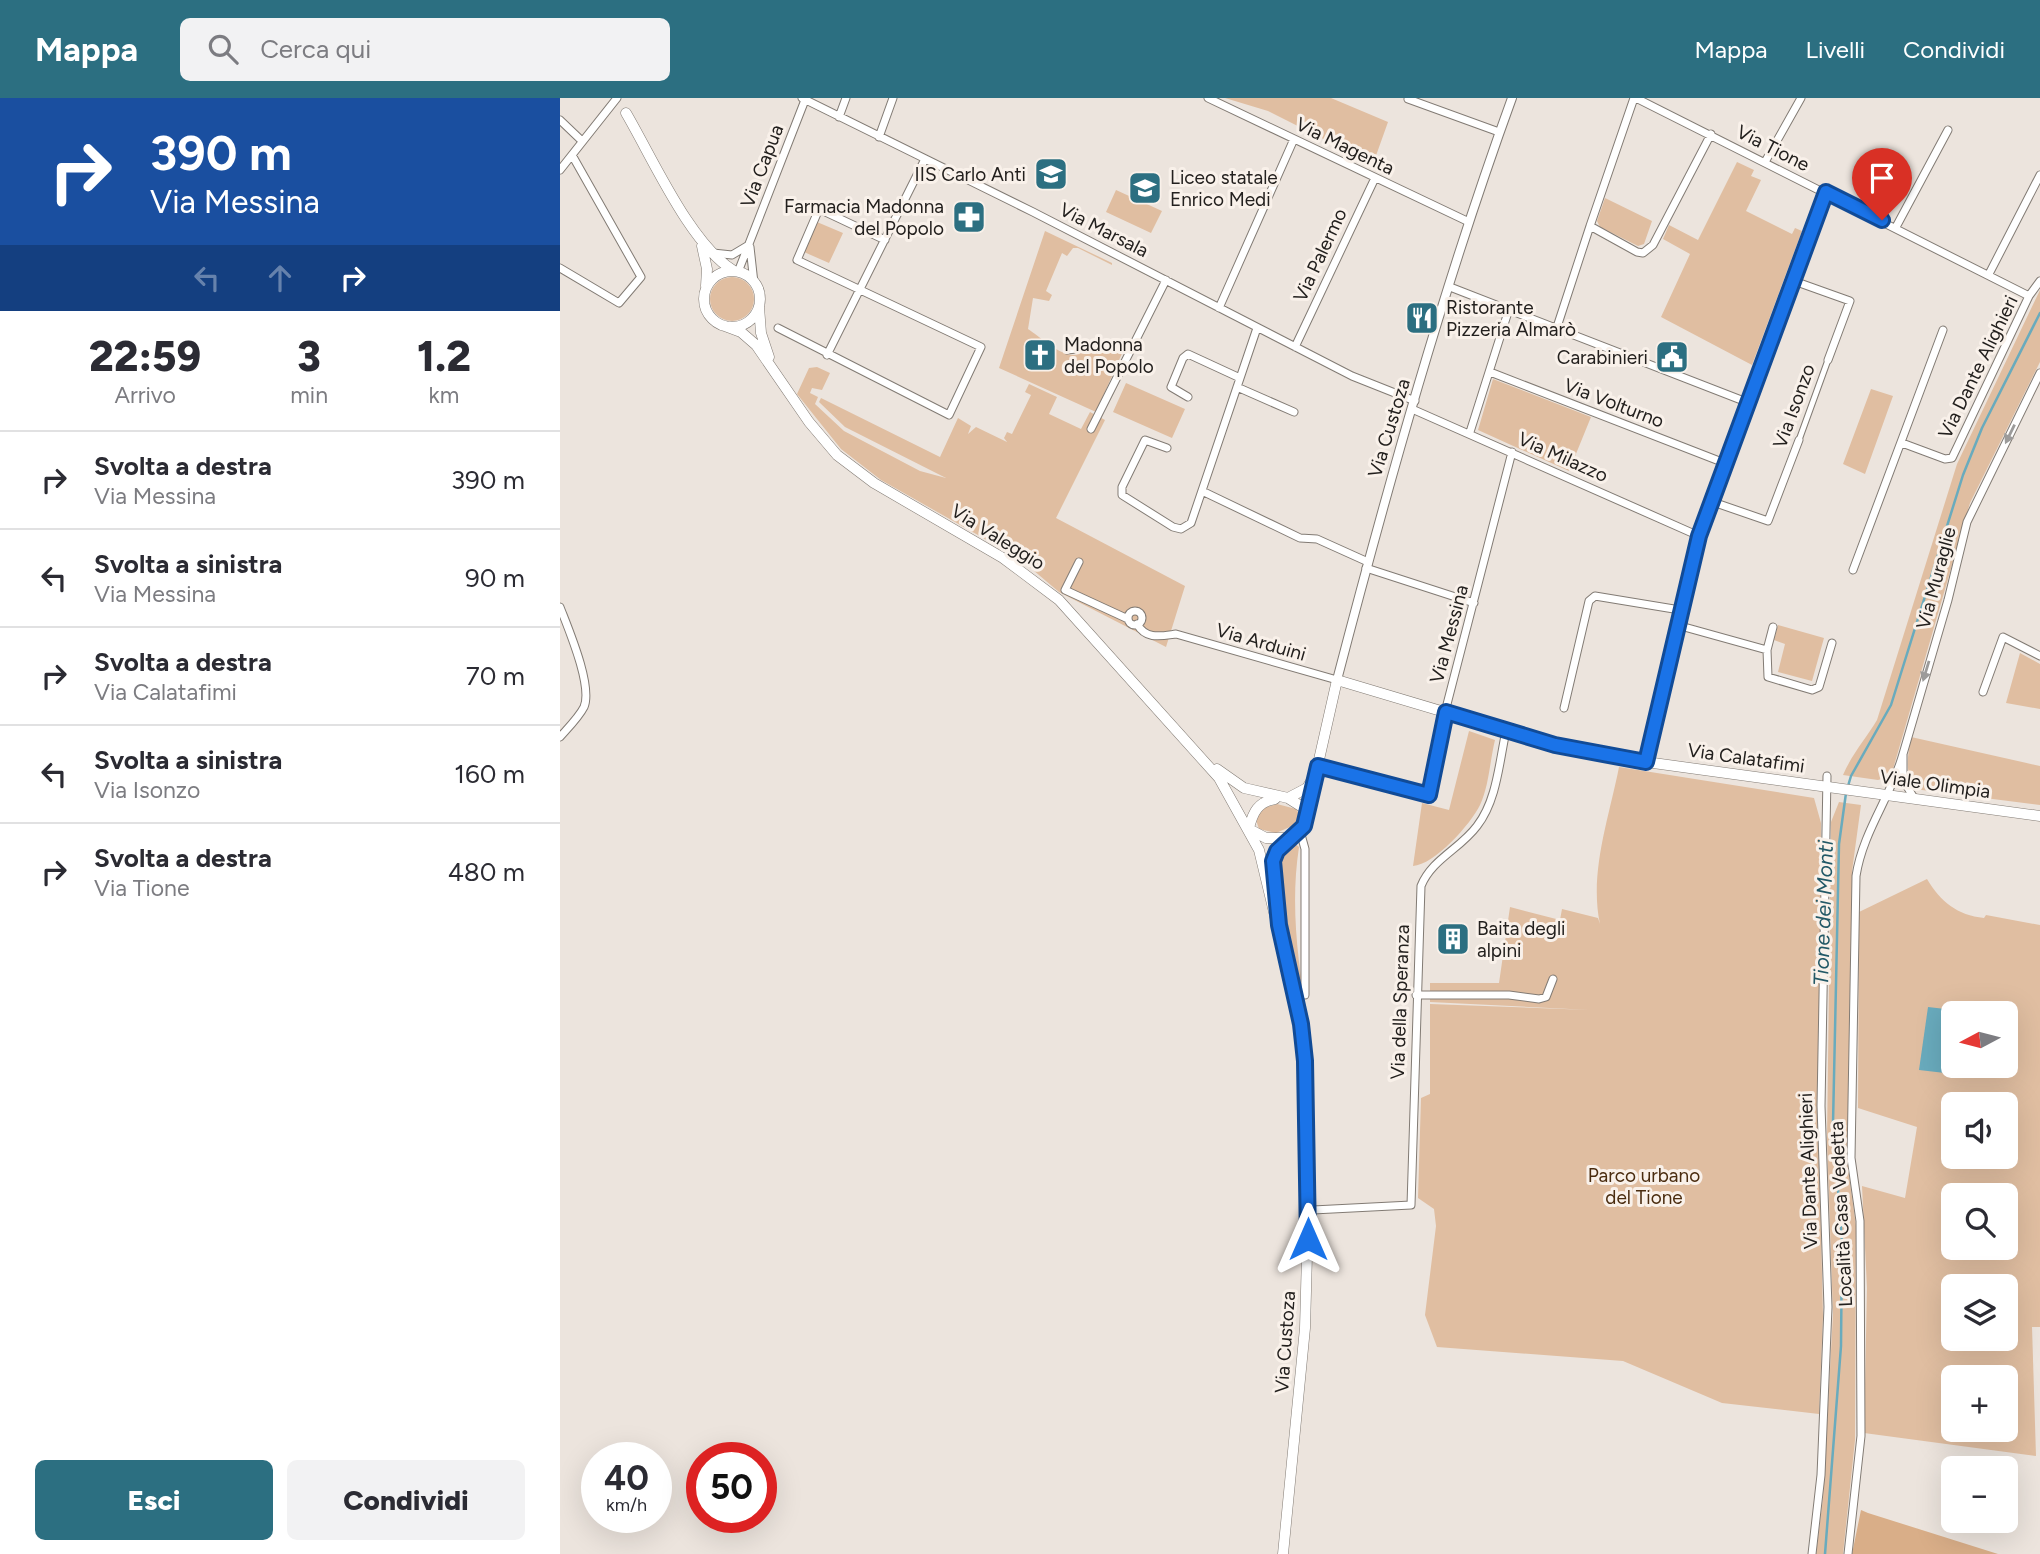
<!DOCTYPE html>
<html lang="it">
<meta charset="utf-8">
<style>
:root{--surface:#fff;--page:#f2f2f3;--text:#2b2b33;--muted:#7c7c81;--line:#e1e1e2;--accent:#2c6f81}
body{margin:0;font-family:Figtree,sans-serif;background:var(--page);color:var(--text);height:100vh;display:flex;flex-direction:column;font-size:26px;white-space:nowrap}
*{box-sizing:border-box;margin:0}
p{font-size:23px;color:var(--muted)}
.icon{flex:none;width:38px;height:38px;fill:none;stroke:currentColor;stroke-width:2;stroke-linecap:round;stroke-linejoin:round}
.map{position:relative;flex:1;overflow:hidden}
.sheet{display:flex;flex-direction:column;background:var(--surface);width:560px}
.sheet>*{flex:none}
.guide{background:#1a4fa0;color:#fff;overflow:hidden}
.needle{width:46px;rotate:263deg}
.tools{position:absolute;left:1381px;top:903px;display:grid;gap:14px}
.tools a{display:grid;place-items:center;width:77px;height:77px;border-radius:10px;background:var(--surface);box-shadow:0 7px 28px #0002;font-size:35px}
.speed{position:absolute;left:21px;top:1344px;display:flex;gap:14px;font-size:35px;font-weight:700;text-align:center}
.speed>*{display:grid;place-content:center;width:91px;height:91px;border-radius:50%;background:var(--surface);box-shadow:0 7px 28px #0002;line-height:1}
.speed small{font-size:18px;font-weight:400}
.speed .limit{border:10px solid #d22;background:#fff;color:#111}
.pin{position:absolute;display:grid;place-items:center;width:60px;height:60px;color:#fff;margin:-72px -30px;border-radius:50% 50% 50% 0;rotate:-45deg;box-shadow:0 0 7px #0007}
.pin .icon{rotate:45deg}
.me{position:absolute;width:77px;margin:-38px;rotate:0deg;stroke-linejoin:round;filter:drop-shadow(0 0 5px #0008)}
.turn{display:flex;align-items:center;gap:24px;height:147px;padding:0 35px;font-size:32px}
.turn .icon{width:91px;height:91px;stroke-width:2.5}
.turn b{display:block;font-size:49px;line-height:60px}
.lanes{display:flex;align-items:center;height:66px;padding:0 35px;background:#0003;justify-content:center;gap:35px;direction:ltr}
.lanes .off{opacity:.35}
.eta{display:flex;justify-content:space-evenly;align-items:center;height:119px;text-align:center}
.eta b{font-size:42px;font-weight:800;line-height:49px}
.button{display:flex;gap:14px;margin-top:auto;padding:14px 35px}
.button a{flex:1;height:80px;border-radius:10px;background:var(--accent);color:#fff;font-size:28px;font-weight:800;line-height:80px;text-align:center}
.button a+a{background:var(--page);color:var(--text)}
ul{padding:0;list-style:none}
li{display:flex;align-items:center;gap:21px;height:98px;padding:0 35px;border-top:2px solid var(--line)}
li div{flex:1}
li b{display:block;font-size:26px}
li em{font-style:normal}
header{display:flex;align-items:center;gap:42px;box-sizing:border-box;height:98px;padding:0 35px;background:var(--accent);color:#fff}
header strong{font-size:33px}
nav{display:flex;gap:38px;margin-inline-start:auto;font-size:24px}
.search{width:490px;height:63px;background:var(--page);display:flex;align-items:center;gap:18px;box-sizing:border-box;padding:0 24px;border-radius:10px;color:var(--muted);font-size:26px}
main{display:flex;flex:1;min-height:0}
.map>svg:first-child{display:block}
.green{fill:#e0bea1;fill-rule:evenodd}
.forest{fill:#d9ae88}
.water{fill:#69abbd}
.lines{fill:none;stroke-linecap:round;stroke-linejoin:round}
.stream{stroke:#69abbd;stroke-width:2.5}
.pedestrian-casing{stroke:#827b74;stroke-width:7}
.minor-casing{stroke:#827b74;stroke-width:9}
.tertiary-casing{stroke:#827b74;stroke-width:10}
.secondary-casing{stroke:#827b74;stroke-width:11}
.pedestrian{stroke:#fff;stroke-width:5}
.minor{stroke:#fff;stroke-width:7}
.tertiary{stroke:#fff;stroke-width:8}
.secondary{stroke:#fff;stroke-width:10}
.oneway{fill:#9c9b9a}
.route-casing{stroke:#114b97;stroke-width:18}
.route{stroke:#1a73e8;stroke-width:12}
.labels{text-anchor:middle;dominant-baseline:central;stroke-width:6;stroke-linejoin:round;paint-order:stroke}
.street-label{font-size:19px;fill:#23201e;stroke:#f9f1ea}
.poi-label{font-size:19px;fill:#23201e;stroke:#f9f1ea;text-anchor:start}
.park-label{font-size:19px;fill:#4a2c0f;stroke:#f9f1ea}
.water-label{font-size:21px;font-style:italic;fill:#225866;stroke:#f9f1ea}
</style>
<header>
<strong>Mappa</strong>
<div class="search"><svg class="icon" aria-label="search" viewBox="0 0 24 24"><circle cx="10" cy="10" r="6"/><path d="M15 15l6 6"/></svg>Cerca qui</div>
<nav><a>Mappa</a><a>Livelli</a><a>Condividi</a></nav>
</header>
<main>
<section class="sheet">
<div class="guide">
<div class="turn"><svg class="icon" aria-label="right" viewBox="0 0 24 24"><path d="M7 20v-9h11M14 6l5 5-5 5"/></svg><div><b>390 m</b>Via Messina</div></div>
<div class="lanes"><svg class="icon off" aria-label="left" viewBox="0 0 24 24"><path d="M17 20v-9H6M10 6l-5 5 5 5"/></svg><svg class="icon off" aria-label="ahead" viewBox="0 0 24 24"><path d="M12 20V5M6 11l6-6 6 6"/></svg><svg class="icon" aria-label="right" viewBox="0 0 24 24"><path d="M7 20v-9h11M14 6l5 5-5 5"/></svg></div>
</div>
<div class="eta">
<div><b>22:59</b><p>Arrivo</p></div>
<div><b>3</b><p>min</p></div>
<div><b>1.2</b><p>km</p></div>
</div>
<ul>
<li><svg class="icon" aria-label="right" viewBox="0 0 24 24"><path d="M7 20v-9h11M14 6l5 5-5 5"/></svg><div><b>Svolta a destra</b><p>Via Messina</p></div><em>390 m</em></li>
<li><svg class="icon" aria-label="left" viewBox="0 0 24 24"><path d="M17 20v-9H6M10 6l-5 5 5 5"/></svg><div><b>Svolta a sinistra</b><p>Via Messina</p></div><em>90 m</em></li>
<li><svg class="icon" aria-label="right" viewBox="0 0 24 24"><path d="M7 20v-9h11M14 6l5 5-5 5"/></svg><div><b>Svolta a destra</b><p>Via Calatafimi</p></div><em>70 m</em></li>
<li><svg class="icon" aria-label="left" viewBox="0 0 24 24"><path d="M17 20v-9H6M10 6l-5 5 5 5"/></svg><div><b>Svolta a sinistra</b><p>Via Isonzo</p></div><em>160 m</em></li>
<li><svg class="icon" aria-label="right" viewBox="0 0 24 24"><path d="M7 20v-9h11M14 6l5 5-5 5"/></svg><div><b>Svolta a destra</b><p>Via Tione</p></div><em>480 m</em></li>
</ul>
<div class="button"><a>Esci</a><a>Condividi</a></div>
</section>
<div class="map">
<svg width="1480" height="1456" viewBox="0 0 1480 1456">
<rect width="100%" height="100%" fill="#ece4dd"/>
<path class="green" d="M 665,0 L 771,0 L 828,24 L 813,66 L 708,13 Z
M 1177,64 L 1194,72 L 1191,78 L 1201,82 L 1186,113 L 1232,136 L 1235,130 L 1242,133 L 1192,267 L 1101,219 L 1130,156 L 1103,141 L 1109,127 L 1138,142 Z
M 556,92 L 602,113 L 591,135 L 546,114 Z
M 1045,100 L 1092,123 L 1084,146 L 1078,148 L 1040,129 L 1037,123 Z
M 257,124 L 283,135 L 269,165 L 244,154 Z
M 485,133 L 552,165 L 552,167 L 518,150 L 513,150 L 507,158 L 502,155 L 486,193 L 492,197 L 489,203 L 473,200 L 468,231 C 482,240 509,267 524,253 L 564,251 L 536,314 L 439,270 Z
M150 201a22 22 0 1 1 44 0a22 22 0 1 1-44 0Z
M 1480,192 L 1480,264 L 1410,405 L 1331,678 L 1318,682 L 1283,677 C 1292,656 1305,642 1317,622 L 1397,366 Z
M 257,269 L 270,275 L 262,292 L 252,290 L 250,295 L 258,299 L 255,306 L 284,333 L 360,373 L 386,380 L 285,329 L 259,304 L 261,300 L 380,359 L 398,320 L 411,328 L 408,336 L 416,329 L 447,344 L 444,340 L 447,334 L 452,336 L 471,297 L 465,294 L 469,286 L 497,299 L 489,316 L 521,331 L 530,314 L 545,322 L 496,420 L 625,488 L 606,549 L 499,494 L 460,461 L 321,382 L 281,351 L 237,296 L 249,270 Z
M 933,281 L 1031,319 L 1009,373 L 918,332 Z
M 566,285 L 625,311 L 612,340 L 553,314 Z
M 1311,291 L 1333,298 L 1305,376 L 1283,366 Z
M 1218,527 L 1264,540 L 1252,583 L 1218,574 L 1225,546 L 1214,542 Z
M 1460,555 L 1480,566 L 1480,611 L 1446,605 Z
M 909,633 L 935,642 C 930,662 929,688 920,707 C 911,726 874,767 853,768 L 862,705 L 889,712 Z
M 1351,639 L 1480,668 L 1480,707 L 1362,692 C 1342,680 1348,659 1351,639 Z
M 1059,669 L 1254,700 L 1261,725 L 1259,1052 L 1263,1218 L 1259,1316 L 1162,1305 L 1063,1263 L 877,1249 L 865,1217 L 876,1128 L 874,1111 L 858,1100 L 861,1000 L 870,996 L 870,906 L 1030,912 L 870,904 L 870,885 L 939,885 L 950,809 L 1000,822 L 1002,811 L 1038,820 L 1040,826 C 1029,775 1049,720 1059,669 Z
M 1279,704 L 1301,707 L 1292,773 L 1287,1063 L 1296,1128 L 1295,1342 L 1283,1456 L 1256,1456 L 1263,1400 L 1273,1216 L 1267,1043 L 1271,724 Z
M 717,706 L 736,711 L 741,719 L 739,725 L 716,735 L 699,731 L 695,719 L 704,710 Z
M 733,744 L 739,749 C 729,814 740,877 751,942 L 747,942 L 718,769 L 724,752 Z
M 1367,781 C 1381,804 1397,817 1424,820 L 1426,817 L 1480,827 L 1480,1229 L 1472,1229 L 1476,1358 L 1304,1335 L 1307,1190 L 1302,1088 L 1345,1100 L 1357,1029 L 1298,1010 L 1299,814 ZM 1393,915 L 1446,915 L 1446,968 L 1393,968 ZM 1393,1006 L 1446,1006 L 1446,1059 L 1393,1059 ZM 1393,1097 L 1446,1097 L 1446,1150 L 1393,1150 ZM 1393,1188 L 1446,1188 L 1446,1241 L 1393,1241 ZM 1393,1279 L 1446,1279 L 1446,1332 L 1393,1332 Z"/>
<path class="forest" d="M 1301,1412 L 1308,1415 L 1438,1456 L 1292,1456 Z"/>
<path class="water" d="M 1368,909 L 1394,912 L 1385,975 L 1359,972 Z"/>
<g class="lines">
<path class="stream" d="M 1288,688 L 1291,678 L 1331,607 L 1403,377 L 1422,330 L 1480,215
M 1265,1456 L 1281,1248 L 1282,1143 L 1273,1026 L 1279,746 L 1286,695"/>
<defs>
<path id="pedestrian" d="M 507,253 L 574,246
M 1239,342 L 1268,262"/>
<path id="minor" d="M 242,0 L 473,114 L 792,278 L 855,303
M 648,0 L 909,124
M 1074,0 L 1030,128 L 1077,154 L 1083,155 L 1093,147 L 1151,36
M 1076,0 L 1469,198
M 848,1 L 939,34
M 279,19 L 286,0
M 0,22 L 22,43
M 319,39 L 333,0
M 1205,64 L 1241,0
M 0,72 L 57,0
M 1336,129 L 1388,32
M 190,149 L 194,185
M 153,155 L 172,157 L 187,148
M 0,170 L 59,205 L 81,179 L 12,57
M 178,174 L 245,2
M 1429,176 L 1480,77
M 1234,183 L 1290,203 L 1268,262
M 890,189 L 1189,305
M 659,210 L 734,41
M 997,229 L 1030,128
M 218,230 L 389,317 L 421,249 L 237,162 L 259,111 L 325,142
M 735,249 L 815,80
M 267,257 L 365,61
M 930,274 L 1167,366
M 677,289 L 734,314
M 628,299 L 611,289 L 623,260 L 628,256 L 680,280
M 852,311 L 1139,438
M 531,331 L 606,182
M 910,334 L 949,211
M 1342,345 L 1385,361 L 1392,360 L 1469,198 L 1480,183
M 607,350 L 585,342 L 562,389 L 562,397 L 613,429 L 621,431 L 631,425 L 697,230
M 642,393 L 740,440 L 757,441 L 808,464
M 1153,404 L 1208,423 L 1239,342
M 519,464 L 505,492 L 568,521
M 806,470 L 914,505
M 1293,472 L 1383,232
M 0,509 C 8,530 33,588 24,609 C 19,619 8,630 0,639
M568 520a7 7 0 1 1 14 0a7 7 0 1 1-14 0Z
M 577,526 C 586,542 601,538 616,536 L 777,582
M 1117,527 L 1207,552 L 1208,579 L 1252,592 L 1259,589 L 1272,545
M 1207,552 L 1213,529
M 1423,594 L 1443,539 L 1480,558
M 1004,610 L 1029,503 L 1035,498 L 1120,512
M 1086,664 L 1139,438 L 1267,95
M 758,668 L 869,697 L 885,614 L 952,354
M 1354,700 L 1343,682 L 1343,656 L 1388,502 L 1407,424 L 1480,275
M 740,733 L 745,751 L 745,897
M 856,897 L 949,897 L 979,901 L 986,899 L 993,881
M 753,1112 L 851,1107 L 861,788 C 872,761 900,751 917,728 C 937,702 939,665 946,633
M 1252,1456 L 1261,1377 L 1268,1209 L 1261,1008 L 1267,678
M 1288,1456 L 1301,1338 L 1300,1123 L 1291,1060 L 1296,778 C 1303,733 1331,699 1343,656"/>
<path id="tertiary" d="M 777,582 C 828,387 883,190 952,0"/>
<path id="secondary" d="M 66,15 C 93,61 130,146 174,173
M 142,148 L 147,171 L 146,188
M144 201a28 28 0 1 1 56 0a28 28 0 1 1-56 0Z
M 199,209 L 201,235 L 209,259
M 165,228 L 181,234 L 196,247 L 249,324 L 277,357 L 314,385 L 443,460 L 499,502 L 659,680 L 699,752 L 741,926 L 745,963 L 748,1120 L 745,1230 L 723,1456
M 657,671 L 684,690 L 728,700 L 747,712
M 728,700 L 747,690 L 752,682
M 689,730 C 693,714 698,704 715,701
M 689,731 L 706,740 L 729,740
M 715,785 L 713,763 L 717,753 L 744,728 L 777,582 L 995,647 L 1086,664 L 1480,718"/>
</defs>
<use href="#pedestrian" class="pedestrian-casing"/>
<use href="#minor" class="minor-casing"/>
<use href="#tertiary" class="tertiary-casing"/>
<use href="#secondary" class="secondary-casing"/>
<use href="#pedestrian" class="pedestrian"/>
<use href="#minor" class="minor"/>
<use href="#tertiary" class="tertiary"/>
<use href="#secondary" class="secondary"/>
</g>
<defs><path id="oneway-solid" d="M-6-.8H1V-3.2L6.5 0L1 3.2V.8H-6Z" transform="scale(1.75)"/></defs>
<g class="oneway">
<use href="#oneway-solid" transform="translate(1450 336) rotate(116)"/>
<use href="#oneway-solid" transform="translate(1366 573) rotate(107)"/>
</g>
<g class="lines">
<defs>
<path id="route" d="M 748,1141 L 745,963 L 741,926 L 719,827 L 713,763 L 717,753 L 744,728 L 758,668 L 869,697 L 886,614 L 995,647 L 1086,664 L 1139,438 L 1266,94 L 1322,122"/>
</defs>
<use href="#route" class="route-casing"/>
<use href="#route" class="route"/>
</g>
<defs>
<symbol id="school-square" viewBox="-11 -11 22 22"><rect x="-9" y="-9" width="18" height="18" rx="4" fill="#2c6f81" stroke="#f9f1ea"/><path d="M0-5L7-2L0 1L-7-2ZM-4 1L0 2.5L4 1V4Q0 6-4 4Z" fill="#fff"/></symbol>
<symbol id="pharmacy-square" viewBox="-11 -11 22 22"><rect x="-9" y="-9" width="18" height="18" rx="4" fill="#2c6f81" stroke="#f9f1ea"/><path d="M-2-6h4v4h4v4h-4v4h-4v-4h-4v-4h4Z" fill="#fff"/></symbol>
<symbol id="restaurant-square" viewBox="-11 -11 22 22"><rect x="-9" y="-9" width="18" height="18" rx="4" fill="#2c6f81" stroke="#f9f1ea"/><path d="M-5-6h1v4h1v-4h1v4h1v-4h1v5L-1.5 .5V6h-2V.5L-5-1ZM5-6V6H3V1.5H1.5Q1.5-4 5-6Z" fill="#fff"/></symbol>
<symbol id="church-square" viewBox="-11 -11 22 22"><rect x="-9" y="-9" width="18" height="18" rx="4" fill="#2c6f81" stroke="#f9f1ea"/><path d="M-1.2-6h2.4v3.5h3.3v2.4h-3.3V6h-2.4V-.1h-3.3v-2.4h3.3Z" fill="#fff"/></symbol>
<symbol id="civic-square" viewBox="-11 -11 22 22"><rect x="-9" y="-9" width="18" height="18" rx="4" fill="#2c6f81" stroke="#f9f1ea"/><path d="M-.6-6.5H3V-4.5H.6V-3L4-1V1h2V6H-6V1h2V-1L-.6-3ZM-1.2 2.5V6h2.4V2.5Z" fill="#fff"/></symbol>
<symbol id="building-square" viewBox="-11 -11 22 22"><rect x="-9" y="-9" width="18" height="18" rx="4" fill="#2c6f81" stroke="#f9f1ea"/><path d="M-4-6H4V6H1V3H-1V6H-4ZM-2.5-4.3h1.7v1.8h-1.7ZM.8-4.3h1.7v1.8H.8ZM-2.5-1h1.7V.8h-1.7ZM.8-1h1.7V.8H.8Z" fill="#fff"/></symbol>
</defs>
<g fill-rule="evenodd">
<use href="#school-square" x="472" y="57" width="38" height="38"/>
<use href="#school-square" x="566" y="71" width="38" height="38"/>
<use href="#pharmacy-square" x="390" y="100" width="38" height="38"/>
<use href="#restaurant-square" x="843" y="201" width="38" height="38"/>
<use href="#church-square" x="461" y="238" width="38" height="38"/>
<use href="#civic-square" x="1093" y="240" width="38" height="38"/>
<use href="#building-square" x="874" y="822" width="38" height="38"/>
</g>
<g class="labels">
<g class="street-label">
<text transform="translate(785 48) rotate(26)">Via Magenta</text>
<text transform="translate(1213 50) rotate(27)">Via Tione</text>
<text transform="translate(202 68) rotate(-69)">Via Capua</text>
<text transform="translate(544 132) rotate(27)">Via Marsala</text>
<text transform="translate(760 157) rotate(-65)">Via Palermo</text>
<text transform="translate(1418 269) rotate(-64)">Via Dante Alighieri</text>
<text transform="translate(1054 305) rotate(21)">Via Volturno</text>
<text transform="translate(1234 308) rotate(-70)">Via Isonzo</text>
<text transform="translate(829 330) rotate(-73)">Via Custoza</text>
<text transform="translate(1003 359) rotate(24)">Via Milazzo</text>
<text transform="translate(438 439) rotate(32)">Via Valeggio</text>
<text transform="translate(1376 480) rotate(-75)">Via Muraglie</text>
<text transform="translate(889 536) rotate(-75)">Via Messina</text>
<text transform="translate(701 544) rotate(16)">Via Arduini</text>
<text transform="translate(1186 660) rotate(8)">Via Calatafimi</text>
<text transform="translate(1375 686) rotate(8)">Viale Olimpia</text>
<text transform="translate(840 904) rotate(-88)">Via della Speranza</text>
<text transform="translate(1248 1073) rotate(-92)">Via Dante Alighieri</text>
<text transform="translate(1281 1116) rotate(-93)">Località Casa Vedetta</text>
<text transform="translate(725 1244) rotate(-86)">Via Custoza</text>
</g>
<g class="poi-label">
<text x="466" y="76" text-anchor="end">IIS Carlo Anti</text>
<text x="610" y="79">Liceo statale<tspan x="610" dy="22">Enrico Medi</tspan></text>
<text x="384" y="108" text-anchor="end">Farmacia Madonna<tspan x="384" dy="22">del Popolo</tspan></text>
<text x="886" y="209">Ristorante<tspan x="886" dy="22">Pizzeria Almarò</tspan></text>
<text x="504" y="246">Madonna<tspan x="504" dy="22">del Popolo</tspan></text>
<text x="1088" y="259" text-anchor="end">Carabinieri</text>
<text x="917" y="830">Baita degli<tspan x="917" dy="22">alpini</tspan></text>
</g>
<g class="park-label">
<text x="1084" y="1077">Parco urbano<tspan x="1084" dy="22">del Tione</tspan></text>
</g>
<g class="water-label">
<text transform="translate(1263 815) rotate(-88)">Tione dei Monti</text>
</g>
</g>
</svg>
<div class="tools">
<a><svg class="needle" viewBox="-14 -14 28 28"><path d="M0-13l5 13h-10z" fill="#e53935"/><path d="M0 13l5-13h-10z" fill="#7c7c81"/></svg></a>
<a><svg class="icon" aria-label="sound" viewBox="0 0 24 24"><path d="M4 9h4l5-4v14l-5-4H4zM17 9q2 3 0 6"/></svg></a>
<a><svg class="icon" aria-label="search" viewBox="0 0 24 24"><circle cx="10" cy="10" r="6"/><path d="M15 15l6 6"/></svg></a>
<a><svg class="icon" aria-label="layers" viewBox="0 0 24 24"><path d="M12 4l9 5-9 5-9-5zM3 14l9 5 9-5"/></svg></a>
<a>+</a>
<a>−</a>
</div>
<div class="speed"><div>40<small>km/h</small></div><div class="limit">50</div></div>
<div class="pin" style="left:1322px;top:122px;background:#d93025"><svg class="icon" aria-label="arrive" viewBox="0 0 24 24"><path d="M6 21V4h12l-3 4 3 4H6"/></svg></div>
<svg class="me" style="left:748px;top:1141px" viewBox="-20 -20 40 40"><path d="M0-17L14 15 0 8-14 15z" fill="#1a73e8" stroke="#fff" stroke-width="4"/></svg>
</div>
</main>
